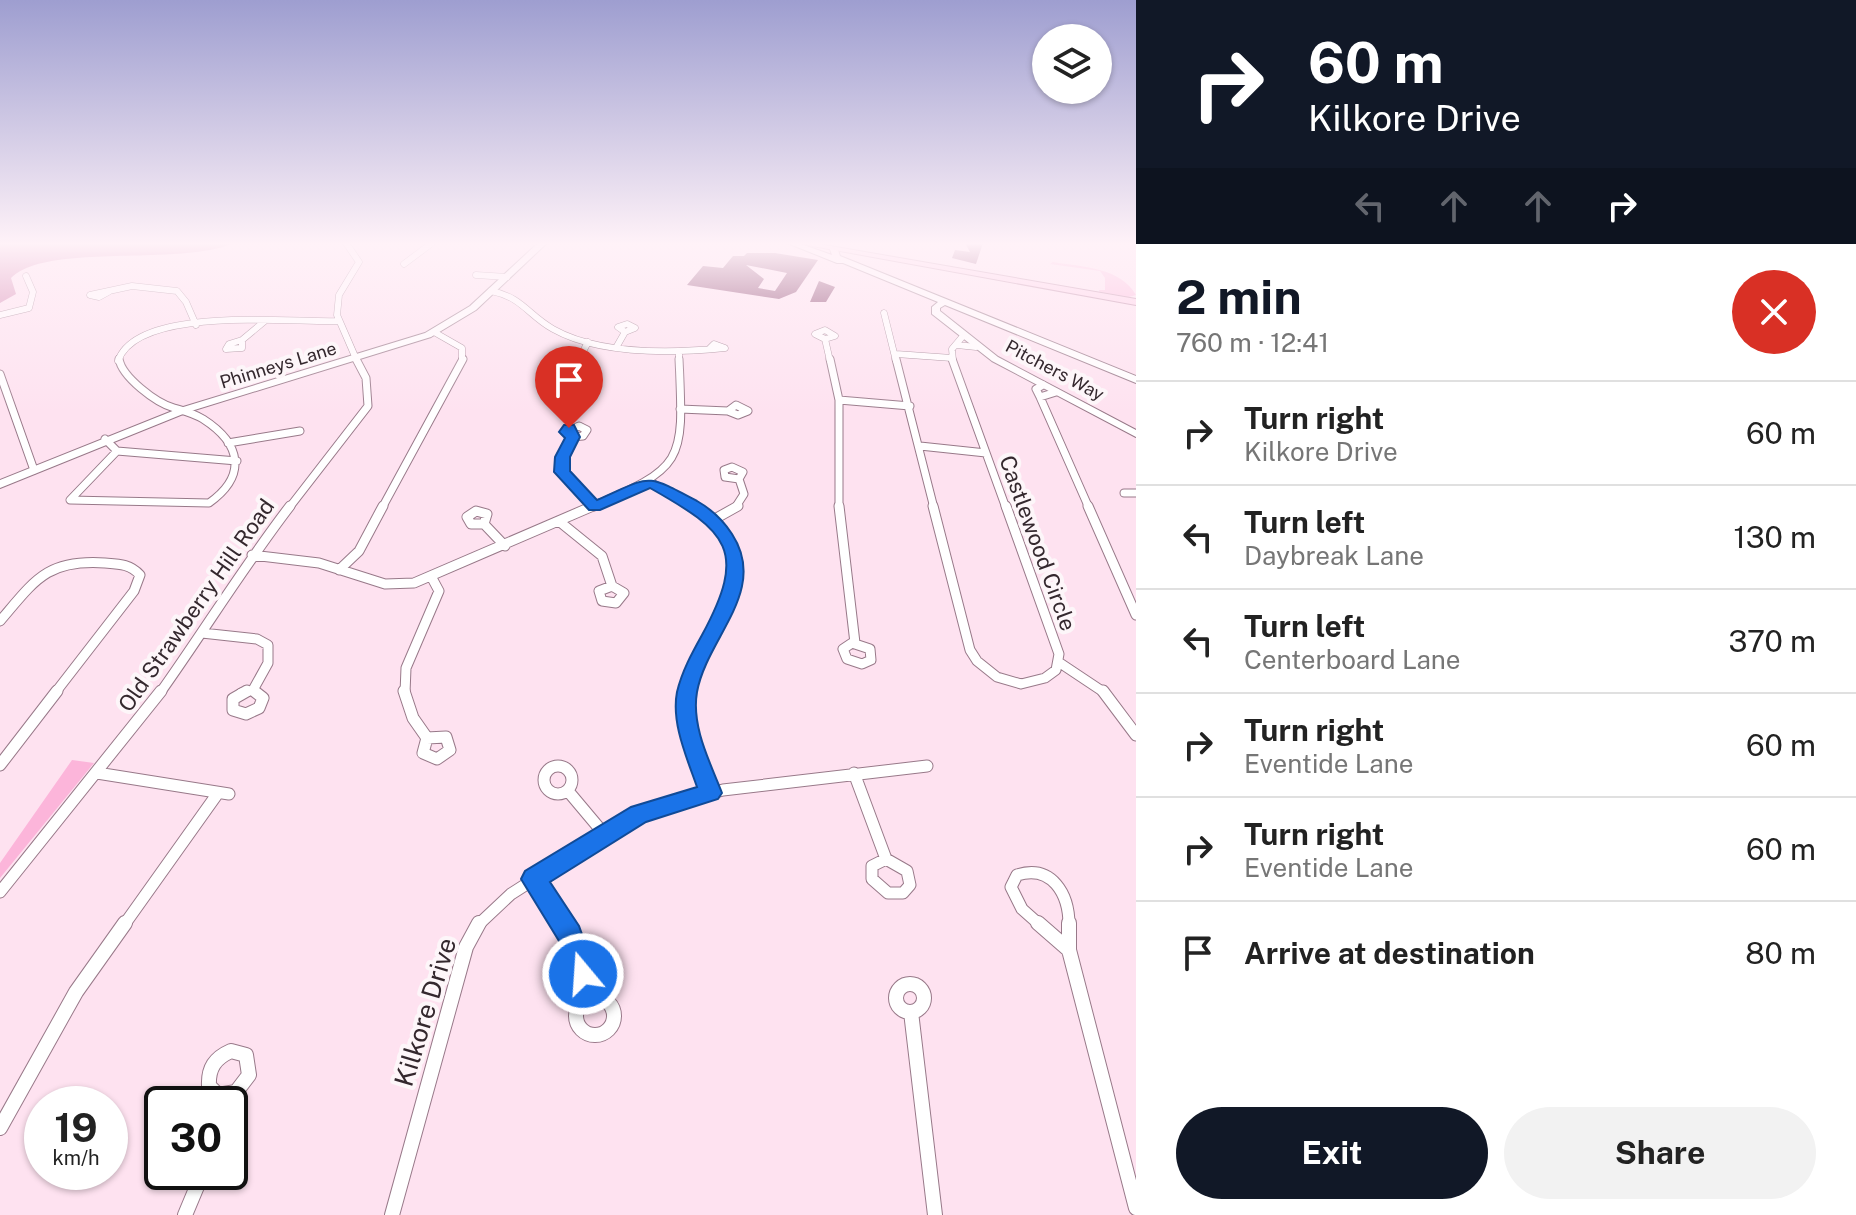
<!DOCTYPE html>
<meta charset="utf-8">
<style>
:root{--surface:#fff;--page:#f2f2f2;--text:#222;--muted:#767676;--line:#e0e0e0;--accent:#111827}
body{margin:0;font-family:"Public Sans",sans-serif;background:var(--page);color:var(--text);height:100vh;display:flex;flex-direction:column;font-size:30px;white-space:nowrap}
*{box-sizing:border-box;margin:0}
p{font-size:26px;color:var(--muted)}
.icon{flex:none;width:44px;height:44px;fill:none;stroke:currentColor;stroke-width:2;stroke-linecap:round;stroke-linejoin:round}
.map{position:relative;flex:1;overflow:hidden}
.details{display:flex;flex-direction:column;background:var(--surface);width:720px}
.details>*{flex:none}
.banner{background:#111827;color:#fff;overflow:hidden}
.buttons{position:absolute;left:1032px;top:24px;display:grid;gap:16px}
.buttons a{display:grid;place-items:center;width:80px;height:80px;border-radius:50%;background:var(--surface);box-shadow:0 2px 6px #0004;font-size:40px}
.speed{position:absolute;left:24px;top:1086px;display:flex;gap:16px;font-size:40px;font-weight:700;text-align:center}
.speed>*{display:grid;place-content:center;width:104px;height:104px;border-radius:50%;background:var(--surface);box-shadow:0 2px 6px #0004;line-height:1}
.speed small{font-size:20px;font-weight:400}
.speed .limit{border:4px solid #111;border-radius:12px;background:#fff;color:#111}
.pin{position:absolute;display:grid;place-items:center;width:68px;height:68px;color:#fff;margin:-82px -34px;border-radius:50% 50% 50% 0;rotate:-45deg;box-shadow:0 0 8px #0007}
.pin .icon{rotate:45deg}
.me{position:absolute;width:88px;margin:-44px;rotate:342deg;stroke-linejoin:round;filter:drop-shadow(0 0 6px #0008)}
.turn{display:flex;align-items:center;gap:28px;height:168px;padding:0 40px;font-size:36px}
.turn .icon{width:104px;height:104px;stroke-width:2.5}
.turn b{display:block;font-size:56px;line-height:68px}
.lanes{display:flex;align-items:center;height:76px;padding:0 40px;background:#0003;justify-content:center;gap:40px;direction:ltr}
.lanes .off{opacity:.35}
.round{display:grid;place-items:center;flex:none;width:84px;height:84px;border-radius:42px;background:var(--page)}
.head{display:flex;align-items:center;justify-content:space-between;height:136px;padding:0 40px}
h1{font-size:48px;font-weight:700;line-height:60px;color:var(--accent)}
.button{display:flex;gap:16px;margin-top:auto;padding:16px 40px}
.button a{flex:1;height:92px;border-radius:48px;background:var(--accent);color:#fff;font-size:32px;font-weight:700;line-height:92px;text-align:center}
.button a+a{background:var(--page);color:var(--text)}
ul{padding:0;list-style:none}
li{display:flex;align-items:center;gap:24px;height:104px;padding:0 40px;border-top:2px solid var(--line)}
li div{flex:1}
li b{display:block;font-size:30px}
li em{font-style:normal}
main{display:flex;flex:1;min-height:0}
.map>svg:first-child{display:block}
.green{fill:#fcb5da}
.water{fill:#d07eab}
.building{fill:#7f3460;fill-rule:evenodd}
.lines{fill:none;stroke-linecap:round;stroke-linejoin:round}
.minor-far4-casing{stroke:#987989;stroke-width:7}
.minor-far3-casing{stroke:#987989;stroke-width:9}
.minor-far2-casing{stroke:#987989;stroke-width:11}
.minor-far1-casing{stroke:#987989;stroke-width:13}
.minor-casing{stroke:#987989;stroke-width:16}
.secondary-casing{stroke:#987989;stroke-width:2}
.primary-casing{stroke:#b7809d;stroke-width:2}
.minor-far4{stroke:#fff;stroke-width:6}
.minor-far3{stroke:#fff;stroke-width:7}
.minor-far2{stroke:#fff;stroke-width:9}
.minor-far1{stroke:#fff;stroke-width:11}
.minor{stroke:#fff;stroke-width:14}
.secondary{fill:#fff;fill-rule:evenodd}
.primary{fill:#fecfe8;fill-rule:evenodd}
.route{fill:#1a73e8;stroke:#114b97;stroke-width:2}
.labels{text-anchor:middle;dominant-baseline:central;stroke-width:8;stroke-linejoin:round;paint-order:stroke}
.far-street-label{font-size:18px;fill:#34282e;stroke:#fdf6f9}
.street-label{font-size:22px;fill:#34282e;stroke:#fdf6f9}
.near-street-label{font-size:26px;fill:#34282e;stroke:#fdf6f9}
</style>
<main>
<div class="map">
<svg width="1136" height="1215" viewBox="0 0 1136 1215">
<rect width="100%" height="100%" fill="#fee2f0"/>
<path class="green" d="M 1053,262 C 1082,267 1120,267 1136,295 L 1125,298 L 1100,294 L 1099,290 L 1105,290 L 1105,278 L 1100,271 L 1050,264 Z
M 72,760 L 94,763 L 0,878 L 0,863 Z"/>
<path class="water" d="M 0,243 L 234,243 C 180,267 47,242 11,278 L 16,294 L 0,303 Z"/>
<path class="building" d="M 965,243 L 983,243 L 976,264 L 952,258 L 955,250 L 970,252 Z
M 747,253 L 775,253 L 818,260 L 796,292 L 779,299 L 687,285 L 703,266 L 723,268 L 733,256 L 744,256 ZM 746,265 L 787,273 L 775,291 L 758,288 L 764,279 Z
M 819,281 L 835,287 L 826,302 L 810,302 Z"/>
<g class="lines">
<defs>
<path id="minor-far4" d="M 346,243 L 359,262 L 339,295 L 337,315 L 357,361
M 404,264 L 432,243
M 476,275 L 507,277
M 110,291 L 99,297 L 90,295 L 132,286 L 177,291 L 186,302 L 196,325
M 491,291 C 522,297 528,315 553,329 C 599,355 674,353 725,348 L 714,344 L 709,349
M 884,313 L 896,361
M 0,315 L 29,308 L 33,292 L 26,276
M 627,324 L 635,328 L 625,332 L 618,327 Z
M 825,330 L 835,336 L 825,339 L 815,334 Z
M 434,332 L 462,348 L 462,361
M 825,339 L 830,361
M 242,340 L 242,348 L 226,349 L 229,344 Z
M 242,340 L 266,320
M 957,345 L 976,347
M 617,346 L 625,332
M 679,353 L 679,361
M 896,354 L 952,358
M 118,361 C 137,305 292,323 338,321
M 575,361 L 578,360
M 578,361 L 588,342
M 953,361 L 952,349 L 963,336"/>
<path id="minor-far3" d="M 830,359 L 839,400 L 839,508
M 896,359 L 934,508
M 952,359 L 1006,508
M 578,360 L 557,368 L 573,369 L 579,359
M 0,374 L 34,470
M 1043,385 L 1036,389 L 1040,397 L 1056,392
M 1040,397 L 1089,508
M 839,400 L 910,406
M 736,405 L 748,411 L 738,415 L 728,411 Z
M 680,409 L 728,411
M 579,426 L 587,430 L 583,436 L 572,437 L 566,432 Z
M 572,437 L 562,457 L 562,472 L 594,507
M 105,439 L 117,451 L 70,500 L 209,503 C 247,476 242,444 203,419 C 193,413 184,411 174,408 C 156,403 122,377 119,359
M 228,443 L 300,431
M 920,446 L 986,453
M 117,451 L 237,461
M 732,467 L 743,472 L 739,479 L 725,477 L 724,470 Z
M 650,482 L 696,508
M 1124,493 L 1136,493
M 289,508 L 368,406 L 366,378 L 356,359
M 382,508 L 463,359
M 588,508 C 685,467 684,464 679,359
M 735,508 L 744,494 L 739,479"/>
<path id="minor-far2" d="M 839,506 L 855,643
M 933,506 L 970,650 L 977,661 L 997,677 L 1021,684 L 1045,678 L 1056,670 L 1059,654 L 1006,506
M 1088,506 L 1136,615
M 476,511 L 487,514 L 484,524 L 471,524 L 467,517 Z
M 713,520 L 738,506
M 560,522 L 602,556 L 612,586
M 484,524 L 505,546
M 252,555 L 319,563 L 385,584 L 414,583 L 593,506
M 339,570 L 359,551 L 383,506
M 612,586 L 624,593 L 616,603 L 602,601 L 599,591 Z
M 0,621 C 35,580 47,559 105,563 C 119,564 130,564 140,575 L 134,591 L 55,693
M 202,633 L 257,639 L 268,645 L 268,663 L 253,690
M 852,643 L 870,649 L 871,660 L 862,664 L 847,659 L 843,649 Z
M 1060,663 L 1105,693
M 253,690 L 257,693
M 160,693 C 204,631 244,566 290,506
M 241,693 L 253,690
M 405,693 L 406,668 L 439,591 L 432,578
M 687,693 C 700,622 787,566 693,506"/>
<path id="minor-far1" d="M 247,691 L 233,699 L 233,710 L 246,714 L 259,708 L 263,698 L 254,691
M 404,691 L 413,718 L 427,738
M 687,691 L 689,731 L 710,793
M 1103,691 L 1136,735
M 446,737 L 450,750 L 437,759 L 423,753 L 427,738 Z
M 0,765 L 57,691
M544 780a14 14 0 1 1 28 0a14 14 0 1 1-28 0Z
M 97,773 L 229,794
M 854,773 L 886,859
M 568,791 L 605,835
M 886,859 L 907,871 L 910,885 L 903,893 L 888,893 L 872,879 L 872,866 Z
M 534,879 L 564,925
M 0,892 L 161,691
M 124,925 L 218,793
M 478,925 L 511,894 L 627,820 L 652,809 L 723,790 L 927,766
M 1040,925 L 1022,909 L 1011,887 L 1017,875 C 1052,864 1069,894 1069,925"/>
<path id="minor" d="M 562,923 L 570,935 L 590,996
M 1038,923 L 1069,950
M 1069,923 L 1069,950
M 1069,950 L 1136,1208
M896 998a14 14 0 1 1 28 0a14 14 0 1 1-28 0Z
M576 1016a19 19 0 1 1 38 0a19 19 0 1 1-38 0Z
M 911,1012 L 935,1215
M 231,1051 L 246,1055 L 249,1075 L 236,1092 L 218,1095 L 209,1086 C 208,1068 215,1058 231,1051 Z
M 0,1128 L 76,992 L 125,923
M 185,1215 L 203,1172
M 392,1215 L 466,947 L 479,923"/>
<path id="secondary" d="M 538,243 L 547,243 L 476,310 L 431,337 L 188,412 L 0,488 L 0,480 L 180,408 L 425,333 L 470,306 Z
M 787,243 L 798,243 L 832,255 L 830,249 L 837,247 L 840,256 L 855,262 L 1136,376 L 1136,383 L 945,305 L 940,308 L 940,311 L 998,357 L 1136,430 L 1136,437 L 992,361 L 932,314 L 932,307 L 938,302 L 843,263 L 837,263 Z"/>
<path id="primary" d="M 796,243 L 813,243 L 1136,299 L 1136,305 Z"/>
</defs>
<use href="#minor-far4" class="minor-far4-casing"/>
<use href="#minor-far3" class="minor-far3-casing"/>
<use href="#minor-far2" class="minor-far2-casing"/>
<use href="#minor-far1" class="minor-far1-casing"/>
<use href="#minor" class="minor-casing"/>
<use href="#secondary" class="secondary-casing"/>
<use href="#primary" class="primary-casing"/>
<use href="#minor-far4" class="minor-far4"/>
<use href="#minor-far3" class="minor-far3"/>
<use href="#minor-far2" class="minor-far2"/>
<use href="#minor-far1" class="minor-far1"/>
<use href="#minor" class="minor"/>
<use href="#secondary" class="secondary"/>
<use href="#primary" class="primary"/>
</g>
<linearGradient id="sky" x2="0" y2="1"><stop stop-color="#9e9ed0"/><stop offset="0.59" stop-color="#fff2f8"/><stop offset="1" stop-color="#fff2f8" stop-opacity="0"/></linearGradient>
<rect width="1136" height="413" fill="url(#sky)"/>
<path class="route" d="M 564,425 L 574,425 L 580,437 L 570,457 L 570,471 L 597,500 C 652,476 643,472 697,501 C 711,509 723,520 732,534 C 769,591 707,637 697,692 C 691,726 710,762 722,793 L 718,799 L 646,822 L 550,882 L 579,926 L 596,974 L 592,983 L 583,987 L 574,983 L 559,941 L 521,879 L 525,871 L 631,807 L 697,787 C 687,758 671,723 677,692 C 682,671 692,653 702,635 C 748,550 728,532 650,488 L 600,510 L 589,510 L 554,472 L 555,457 L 565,438 L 559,432 Z"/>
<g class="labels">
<g class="far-street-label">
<text transform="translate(278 365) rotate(-17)">Phinneys Lane</text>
<text transform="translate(1055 370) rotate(28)">Pitchers Way</text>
</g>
<g class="street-label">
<text transform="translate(1038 543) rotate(70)">Castlewood Circle</text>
<text transform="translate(196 605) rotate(-55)">Old Strawberry Hill Road</text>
</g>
<g class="near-street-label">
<text transform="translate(425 1012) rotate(-73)">Kilkore Drive</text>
</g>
</g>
</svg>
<div class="buttons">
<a><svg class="icon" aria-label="layers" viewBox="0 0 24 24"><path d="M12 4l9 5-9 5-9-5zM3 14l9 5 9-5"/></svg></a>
</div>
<div class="speed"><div>19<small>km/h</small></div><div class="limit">30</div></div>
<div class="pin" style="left:569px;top:428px;background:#d93025"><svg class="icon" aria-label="arrive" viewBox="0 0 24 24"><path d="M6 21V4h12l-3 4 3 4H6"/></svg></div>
<svg class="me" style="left:583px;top:974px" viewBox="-20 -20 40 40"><circle r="17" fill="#1a73e8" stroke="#fff" stroke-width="3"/><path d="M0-11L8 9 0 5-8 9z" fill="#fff"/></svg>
</div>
<section class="details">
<div class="banner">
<div class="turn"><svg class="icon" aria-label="right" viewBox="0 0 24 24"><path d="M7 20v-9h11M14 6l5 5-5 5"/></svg><div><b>60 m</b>Kilkore Drive</div></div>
<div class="lanes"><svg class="icon off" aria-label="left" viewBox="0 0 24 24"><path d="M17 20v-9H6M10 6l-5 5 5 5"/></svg><svg class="icon off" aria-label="ahead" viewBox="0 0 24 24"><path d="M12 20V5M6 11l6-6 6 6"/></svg><svg class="icon off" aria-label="ahead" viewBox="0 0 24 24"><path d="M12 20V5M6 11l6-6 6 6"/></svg><svg class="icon" aria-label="right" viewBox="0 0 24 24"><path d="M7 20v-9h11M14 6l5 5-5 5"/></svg></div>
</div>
<div class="head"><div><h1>2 min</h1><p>760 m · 12:41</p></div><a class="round" style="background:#d93025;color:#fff"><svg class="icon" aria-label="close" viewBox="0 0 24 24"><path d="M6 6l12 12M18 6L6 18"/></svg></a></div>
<ul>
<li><svg class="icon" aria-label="right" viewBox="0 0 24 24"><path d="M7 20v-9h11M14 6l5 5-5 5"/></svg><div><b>Turn right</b><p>Kilkore Drive</p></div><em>60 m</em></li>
<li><svg class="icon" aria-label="left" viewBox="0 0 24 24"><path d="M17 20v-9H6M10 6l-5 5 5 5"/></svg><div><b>Turn left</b><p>Daybreak Lane</p></div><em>130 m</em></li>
<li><svg class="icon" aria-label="left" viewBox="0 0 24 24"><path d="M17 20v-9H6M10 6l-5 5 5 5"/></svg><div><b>Turn left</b><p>Centerboard Lane</p></div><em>370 m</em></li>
<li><svg class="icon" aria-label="right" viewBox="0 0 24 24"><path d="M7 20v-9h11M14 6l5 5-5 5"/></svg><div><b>Turn right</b><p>Eventide Lane</p></div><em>60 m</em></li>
<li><svg class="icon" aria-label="right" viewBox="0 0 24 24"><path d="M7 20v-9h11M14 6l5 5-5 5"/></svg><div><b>Turn right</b><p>Eventide Lane</p></div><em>60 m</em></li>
<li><svg class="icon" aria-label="arrive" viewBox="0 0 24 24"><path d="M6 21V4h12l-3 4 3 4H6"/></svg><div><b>Arrive at destination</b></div><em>80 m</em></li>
</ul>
<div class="button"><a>Exit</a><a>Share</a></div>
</section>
</main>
